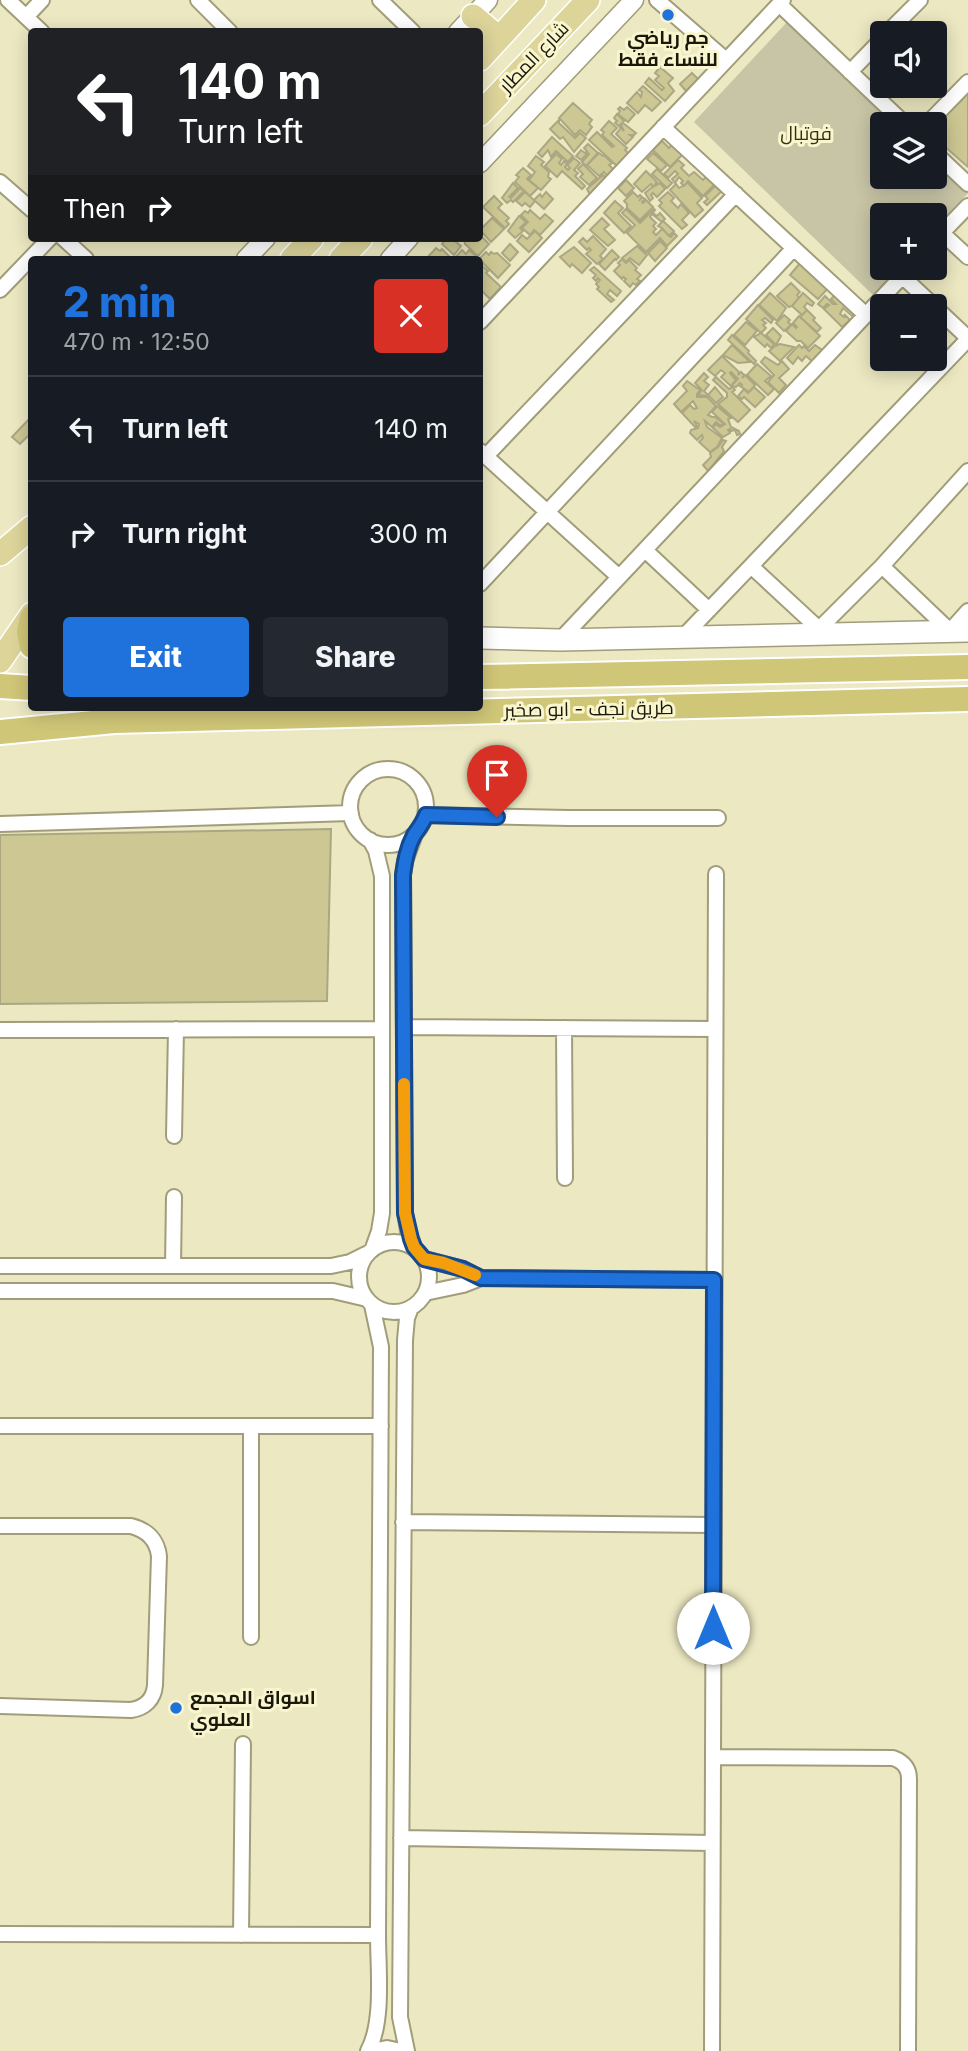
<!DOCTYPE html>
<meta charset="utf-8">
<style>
:root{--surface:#171b24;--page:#242831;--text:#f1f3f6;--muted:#9ea1a6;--line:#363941;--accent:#1f71dc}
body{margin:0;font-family:Inter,Cairo,sans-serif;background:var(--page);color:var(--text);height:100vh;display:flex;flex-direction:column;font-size:26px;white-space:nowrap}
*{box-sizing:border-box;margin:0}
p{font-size:23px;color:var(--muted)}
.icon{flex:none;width:38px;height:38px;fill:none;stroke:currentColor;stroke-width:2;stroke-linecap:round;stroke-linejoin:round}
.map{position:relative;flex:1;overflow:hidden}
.panel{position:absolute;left:28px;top:256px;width:455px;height:455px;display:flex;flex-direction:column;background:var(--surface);border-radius:7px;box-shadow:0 4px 18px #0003}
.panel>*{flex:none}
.top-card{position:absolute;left:28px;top:28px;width:455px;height:214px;border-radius:7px;box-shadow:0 4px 18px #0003;background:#202124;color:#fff;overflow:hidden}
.buttons{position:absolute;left:870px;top:21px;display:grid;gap:14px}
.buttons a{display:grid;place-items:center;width:77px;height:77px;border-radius:7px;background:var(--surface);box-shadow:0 4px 18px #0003;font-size:35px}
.pin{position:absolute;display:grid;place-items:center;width:60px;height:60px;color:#fff;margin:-72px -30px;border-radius:50% 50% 50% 0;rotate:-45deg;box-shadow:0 0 7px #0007}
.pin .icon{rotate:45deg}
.me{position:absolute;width:77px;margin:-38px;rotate:0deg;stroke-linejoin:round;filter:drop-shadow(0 0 5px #0008)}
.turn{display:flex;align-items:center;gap:24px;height:147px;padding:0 35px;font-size:32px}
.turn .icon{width:91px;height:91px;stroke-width:2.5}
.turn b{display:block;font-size:49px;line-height:60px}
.then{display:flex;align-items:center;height:66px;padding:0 35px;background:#0003;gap:14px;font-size:26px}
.round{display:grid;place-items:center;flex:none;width:74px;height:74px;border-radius:7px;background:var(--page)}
.headline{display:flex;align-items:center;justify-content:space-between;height:119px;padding:0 35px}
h1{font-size:42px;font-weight:800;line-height:52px;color:var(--accent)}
.action{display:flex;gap:14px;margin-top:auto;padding:14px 35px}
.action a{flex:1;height:80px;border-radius:7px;background:var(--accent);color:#fff;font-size:28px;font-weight:800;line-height:80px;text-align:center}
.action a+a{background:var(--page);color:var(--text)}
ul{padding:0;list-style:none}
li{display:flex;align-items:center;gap:21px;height:105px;padding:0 35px;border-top:2px solid var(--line)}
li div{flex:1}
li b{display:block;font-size:26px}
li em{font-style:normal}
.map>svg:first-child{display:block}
.green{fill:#c8c5a6}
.building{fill:#cdc793;stroke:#aba783;stroke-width:2}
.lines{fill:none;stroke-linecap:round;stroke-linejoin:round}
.minor-casing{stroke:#a19d7a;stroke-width:18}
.tertiary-casing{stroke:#a19d7a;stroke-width:21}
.secondary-casing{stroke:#a19d7a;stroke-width:24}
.primary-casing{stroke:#fff;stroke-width:26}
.trunk-casing{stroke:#fff;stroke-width:28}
.minor{stroke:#fff;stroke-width:14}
.tertiary{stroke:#fff;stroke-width:18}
.secondary{stroke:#fff;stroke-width:21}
.primary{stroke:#dcd499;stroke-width:23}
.trunk{stroke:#d0c677;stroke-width:24}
.route-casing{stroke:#14498f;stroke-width:18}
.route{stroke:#1f71dc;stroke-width:12}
.slow{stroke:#f59e0b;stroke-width:12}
.poi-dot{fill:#1f71dc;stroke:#f9f5cf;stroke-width:2.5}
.labels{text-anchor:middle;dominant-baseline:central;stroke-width:6;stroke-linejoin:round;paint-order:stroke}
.poi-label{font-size:19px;font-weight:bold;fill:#1a180a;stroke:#f9f5cf}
.street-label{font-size:19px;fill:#1a180a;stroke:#f9f5cf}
.park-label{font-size:19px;fill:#373207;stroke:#f9f5cf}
</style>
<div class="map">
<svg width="968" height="2051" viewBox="0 0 968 2051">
<rect width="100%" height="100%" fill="#ece8c2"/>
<path class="green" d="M 788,21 L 900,124 L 882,124 L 882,177 L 934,177 L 935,156 L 968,187 L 968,193 L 935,229 L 934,215 L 882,215 L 882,268 L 898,268 L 873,295 L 694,122 Z"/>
<path class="building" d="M 660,67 L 673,78 L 668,83 L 674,91 L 665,101 L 645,83 L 649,78 L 662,90 L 664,88 L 655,80 L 659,76 L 655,73 Z
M 692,73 L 699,80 L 686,91 L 680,84 Z
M 968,85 L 968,167 L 934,137 L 934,124 Z
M 643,86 L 661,102 L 652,111 L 645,105 L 638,113 L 627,103 L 637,92 L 641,97 L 642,92 L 639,90 Z
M 573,103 L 592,120 L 589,124 L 592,127 L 586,135 L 580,130 L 575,135 L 559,118 Z
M 620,107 L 624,110 L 627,107 L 635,114 L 628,122 L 618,114 L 620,111 L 618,109 Z
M 617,114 L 624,121 L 619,126 L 624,131 L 621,125 L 623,123 L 636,133 L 634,135 L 630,135 L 633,137 L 626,144 L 616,134 L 621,128 L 615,123 L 617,121 L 614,118 Z
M 559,120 L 559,123 L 575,138 L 580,133 L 586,138 L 574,152 L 563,137 L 560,139 L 550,129 Z
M 609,121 L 617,128 L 611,134 L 627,148 L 625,150 L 629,154 L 618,167 L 589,140 L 597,132 L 612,147 L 614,146 L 602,135 L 604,132 L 601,130 Z
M 552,137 L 573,156 L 568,162 L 556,151 L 551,157 L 548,150 L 542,157 L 538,153 Z
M 662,141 L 669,148 L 675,141 L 686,151 L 670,167 L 653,150 Z
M 588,144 L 598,153 L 586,166 L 582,162 L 589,154 L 588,153 L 581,160 L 576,156 L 581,150 L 585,153 L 587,151 L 584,148 Z
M 599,153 L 603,156 L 604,155 L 612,163 L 609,165 L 614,170 L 608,177 L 604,172 L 599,176 L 587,165 Z
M 653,153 L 667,165 L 661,171 L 647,159 Z
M 556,154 L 562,159 L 559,163 L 561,165 L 564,161 L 567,164 L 565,167 L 568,170 L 570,168 L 567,165 L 574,158 L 580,163 L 574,170 L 578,173 L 575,176 L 585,186 L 582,189 L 562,171 L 557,177 L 545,166 Z
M 536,156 L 544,162 L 541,165 L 549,172 L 548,177 L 551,179 L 541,190 L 529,180 L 535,172 L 528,166 Z
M 678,160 L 684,165 L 681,168 L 689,176 L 694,172 L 703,180 L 710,173 L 718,181 L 703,196 L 688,181 L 684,186 L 681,183 L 683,181 L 679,177 L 675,183 L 672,179 L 678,174 L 675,171 L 668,178 L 664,174 Z
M 583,164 L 597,178 L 589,185 L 580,177 L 583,174 L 578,169 Z
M 523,168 L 531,175 L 527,179 L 538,188 L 530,196 L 515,182 L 519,177 L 516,175 Z
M 657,169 L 672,183 L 667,188 L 652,174 Z
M 646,171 L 657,182 L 653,187 L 651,184 L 642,192 L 634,184 Z
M 603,175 L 605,177 L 601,182 L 604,183 L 591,197 L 587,189 Z
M 626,180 L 634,188 L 626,196 L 618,188 Z
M 513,183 L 518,188 L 509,197 L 511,198 L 520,188 L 524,191 L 513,202 L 511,200 L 507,203 L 502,198 Z
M 660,183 L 665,189 L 657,197 L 653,193 L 651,195 L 653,198 L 650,201 L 645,193 L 652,187 Z
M 688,183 L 702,198 L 697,203 L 703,210 L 695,217 L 670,190 L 676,184 L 679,188 Z
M 718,183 L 724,189 L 707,205 L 704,202 L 708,199 L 705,196 Z
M 525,192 L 535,201 L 530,207 L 525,203 L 522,206 L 516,201 Z
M 546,192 L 553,199 L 544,209 L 534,200 L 540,194 L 542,197 Z
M 633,192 L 638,197 L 640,195 L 642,197 L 639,201 L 642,197 L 645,199 L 642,202 L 643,203 L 646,200 L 653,207 L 640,220 L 627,208 L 627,204 L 624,201 Z
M 668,192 L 674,198 L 671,201 L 678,208 L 681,204 L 689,213 L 682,220 L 687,225 L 682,229 L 659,206 L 662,203 L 659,200 Z
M 494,196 L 502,204 L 498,208 L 509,218 L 506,221 L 509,224 L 505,228 L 483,207 Z
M 615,201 L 623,208 L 618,213 L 631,226 L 624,233 L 604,213 Z
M 626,209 L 640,223 L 654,209 L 655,210 L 653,213 L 657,216 L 660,213 L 665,219 L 663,221 L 674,231 L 669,236 L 662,228 L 658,226 L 662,222 L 652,214 L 650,217 L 656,223 L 653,226 L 656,229 L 653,232 L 656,235 L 662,229 L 671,237 L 674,233 L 677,236 L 667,246 L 660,238 L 646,252 L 627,233 L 635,225 L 622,213 Z
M 530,210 L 540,219 L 545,214 L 553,221 L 540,235 L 534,230 L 530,235 L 522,228 L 528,222 L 521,215 L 525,211 L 528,213 Z
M 519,216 L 526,222 L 520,228 L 523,231 L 515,238 L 508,231 Z
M 492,218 L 504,229 L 491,242 L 480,230 Z
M 602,218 L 609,225 L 604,229 L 615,240 L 608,246 L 590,230 Z
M 535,231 L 542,238 L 529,252 L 517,241 L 522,235 L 527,239 Z
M 480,235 L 489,244 L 478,256 L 465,244 L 464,239 L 480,238 Z
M 593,236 L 606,249 L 600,256 L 603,259 L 597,264 L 586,254 L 591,250 L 589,248 L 587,250 L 579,242 L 583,238 L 587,242 Z
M 447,238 L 451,238 L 461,246 L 454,255 L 442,244 Z
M 660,241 L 667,248 L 655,261 L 648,253 Z
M 510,244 L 518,252 L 510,261 L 502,253 Z
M 637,246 L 647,255 L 639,265 L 630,258 L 626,262 L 622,258 Z
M 574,247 L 591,263 L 582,273 L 572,264 L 570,267 L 560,257 Z
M 436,248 L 440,251 L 442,249 L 451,258 L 426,259 Z
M 462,250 L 466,254 L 469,250 L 478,258 L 454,259 Z
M 612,250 L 619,257 L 616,260 L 615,259 L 605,270 L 599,264 Z
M 486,252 L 489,255 L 491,252 L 494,254 L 497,253 L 510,265 L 498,278 L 479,259 Z
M 622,259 L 626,263 L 629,260 L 637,268 L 635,270 L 641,275 L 637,279 L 640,281 L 636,285 L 633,283 L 630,287 L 624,281 L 626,279 L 623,277 L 622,279 L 614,271 L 620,265 L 618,263 Z
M 801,262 L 830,286 L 818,299 L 790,275 Z
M 480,264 L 488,271 L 486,273 L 501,287 L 490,299 L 480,289 Z
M 594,267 L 621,291 L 617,296 L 610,290 L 607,294 L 614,300 L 611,302 L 597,289 L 599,287 L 596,284 L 600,280 L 598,278 L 596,281 L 593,278 L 596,275 L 590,270 Z
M 791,283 L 800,292 L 797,295 L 799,298 L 792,306 L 789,307 L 777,296 Z
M 770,293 L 786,308 L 777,321 L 759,305 Z
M 803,293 L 814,303 L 812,306 L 807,303 L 804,307 L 807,310 L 802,315 L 792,306 Z
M 836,294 L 856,312 L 852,316 L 843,308 L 840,314 L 844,317 L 846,317 L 844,314 L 850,320 L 842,327 L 824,309 L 829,305 L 827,304 L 823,308 L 818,304 L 825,296 L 833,304 L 836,304 L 831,299 Z
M 758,305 L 773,320 L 771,323 L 765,318 L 762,320 L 766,323 L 763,325 L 766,328 L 761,333 L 746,319 Z
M 807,310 L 815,318 L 813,320 L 821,328 L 817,332 L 800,317 Z
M 784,315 L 790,320 L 788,322 L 791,325 L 784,331 L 776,323 Z
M 799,316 L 820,336 L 808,348 L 801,341 L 797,341 L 786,331 L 792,324 L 796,328 L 797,327 L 793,323 Z
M 746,322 L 757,331 L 745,345 L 734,335 Z
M 773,328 L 781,336 L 776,345 L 766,335 Z
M 761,333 L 774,344 L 771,348 L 767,344 L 765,347 L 754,337 Z
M 732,335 L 749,351 L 748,353 L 756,361 L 754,364 L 728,340 Z
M 780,344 L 794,347 L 781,360 L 789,369 L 779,378 L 786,385 L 779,393 L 768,382 L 774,375 L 761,362 L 765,357 L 778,365 L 781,362 L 769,351 L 775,346 Z
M 732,345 L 750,362 L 738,363 L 723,355 Z
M 799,345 L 802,348 L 804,346 L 809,351 L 815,345 L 825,352 L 814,363 L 806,356 L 802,361 L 798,357 L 793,364 L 787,358 Z
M 722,356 L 739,372 L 738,375 L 741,372 L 744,375 L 742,378 L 745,375 L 755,385 L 749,392 L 740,386 L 742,385 L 740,383 L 736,387 L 731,386 L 738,379 L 731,372 L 730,373 L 736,380 L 731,386 L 721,377 L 725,373 L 721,370 L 715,376 L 708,370 Z
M 757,364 L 771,376 L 765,381 L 774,389 L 768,395 L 747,375 Z
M 704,373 L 708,377 L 704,381 L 709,385 L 704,391 L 708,395 L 707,396 L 698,395 L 702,390 L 695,383 Z
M 716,377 L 729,389 L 733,387 L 735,390 L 732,392 L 750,410 L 738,422 L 718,404 L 727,397 L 727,393 L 713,380 Z
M 687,381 L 700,390 L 697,394 L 697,397 L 707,397 L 716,406 L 708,415 L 712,417 L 715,417 L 723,423 L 721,426 L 716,422 L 712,427 L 705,421 L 707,427 L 722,438 L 717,447 L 710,452 L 699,442 L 703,438 L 702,435 L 697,440 L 690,433 L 691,430 L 698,428 L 699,424 L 694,421 L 697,426 L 695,427 L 682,413 L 690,405 L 694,409 L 697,408 L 693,401 L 681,412 L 674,404 L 687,391 L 683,386 Z
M 715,387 L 723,397 L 716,403 L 708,395 Z
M 754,387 L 765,397 L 755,407 L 744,397 L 742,399 L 738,396 L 744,389 L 748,393 Z
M 717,406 L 731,418 L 728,419 L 731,427 L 739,431 L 740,434 L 737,435 L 735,430 L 731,431 L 730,429 L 728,430 L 730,433 L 723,437 L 713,428 L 716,424 L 720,427 L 725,424 L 712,412 Z
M 32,416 L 32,432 L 20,444 L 12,437 Z
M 723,440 L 726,441 L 722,447 L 724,451 L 708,471 L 703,465 L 711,457 L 710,453 L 718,447 Z
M 331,829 L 327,1001 L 0,1004 L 0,835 Z"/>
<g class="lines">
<defs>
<path id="minor" d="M 8,0 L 42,32
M 198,0 L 230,32
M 380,0 L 413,32
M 657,0 L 726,60
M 779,4 L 905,124
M 26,17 L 42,0
M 887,33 L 920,0
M 850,72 L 882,39
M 927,124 L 968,82
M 663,127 L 866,315
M 934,152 L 968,184
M 0,182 L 32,210
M 942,233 L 968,257
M 63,238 L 86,259
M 934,241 L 968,206
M 902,276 L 934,306
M 0,290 L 50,238
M 934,306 L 968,338
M 480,322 L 783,0
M 480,451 L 619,577
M 486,456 L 736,194
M 645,550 L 709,610
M 751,566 L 819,629
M 882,566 L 950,631 L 968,611
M 480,584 L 794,248
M 814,634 L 882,566 L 968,471
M 682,638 L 968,339
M 560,640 L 910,268
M350 807a38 38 0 1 1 76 0a38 38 0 1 1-76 0Z
M 426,815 L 569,818 L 718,818
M 0,824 L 351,813
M 370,840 L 376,851 L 382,876 L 382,1213 L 379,1231 L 373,1248
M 404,1027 L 715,1029
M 564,1028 L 565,1178
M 0,1030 L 382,1029
M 174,1136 L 176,1029
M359 1277a35 35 0 1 1 70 0a35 35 0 1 1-70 0Z
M 414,1247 L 408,1231 L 405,1213 L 403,875 L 405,861 L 415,834
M 424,1259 L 463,1269 L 481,1278
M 0,1266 L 331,1266 L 350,1262 L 366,1254
M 173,1266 L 174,1197
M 0,1291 L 333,1291 L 367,1299
M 425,1293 L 463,1285 L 481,1278 L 714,1280
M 0,1426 L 381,1426
M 403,1522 L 713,1525
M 0,1526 L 131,1526 C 147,1530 157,1540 159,1556 L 155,1685 C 154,1699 145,1708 131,1710 L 0,1706
M 251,1637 L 251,1426
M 713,1757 L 893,1758 C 904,1762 909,1768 909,1779 L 908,2051
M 401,1838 L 712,1843
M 0,1934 L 378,1935
M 241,1935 L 243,1744
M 368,2051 C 384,2022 378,1969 378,1935 L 381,1347 L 372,1305
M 372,2051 L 387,2048 L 401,2051
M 407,2051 L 400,2017 L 405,1340 L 407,1318 L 411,1308
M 712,2051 L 716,874"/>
<path id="tertiary" d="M 458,32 L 488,0
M 480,163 L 634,0
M 246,259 L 266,238
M 390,259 L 409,238"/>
<path id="secondary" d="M 480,638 L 560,640 L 968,631"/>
<path id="primary" d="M 473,16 L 499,38
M 480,59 L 534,0
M 480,114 L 588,0
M 292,259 L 312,238
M 341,259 L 361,238
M 0,554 L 32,527
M 0,661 L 32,614"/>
<path id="trunk" d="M 32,618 L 29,632 L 32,646
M 480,677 L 968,667
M 0,686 L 32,688
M 0,732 L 114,721 L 968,699"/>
</defs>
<use href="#minor" class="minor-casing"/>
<use href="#tertiary" class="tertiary-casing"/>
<use href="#secondary" class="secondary-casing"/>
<use href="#primary" class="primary-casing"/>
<use href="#trunk" class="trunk-casing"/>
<use href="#minor" class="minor"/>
<use href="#tertiary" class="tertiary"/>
<use href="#secondary" class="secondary"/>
<use href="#primary" class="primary"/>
<use href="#trunk" class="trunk"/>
</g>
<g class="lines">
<defs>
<path id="route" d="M 497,817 L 426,815 C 423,823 419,828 414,835 C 407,848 405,861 403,875 L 405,1213 L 411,1239 L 414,1247 L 424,1259 L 463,1269 L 481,1278 L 714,1280 L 713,1628"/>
</defs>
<use href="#route" class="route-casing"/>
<use href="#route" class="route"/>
<path class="slow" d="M 404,1084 L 405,1213 L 411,1239 L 414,1247 L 424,1259 L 444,1263 L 475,1275"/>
</g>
<g class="poi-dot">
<circle cx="668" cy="15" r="7"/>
<circle cx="176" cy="1708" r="7"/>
</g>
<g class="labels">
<g class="poi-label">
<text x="668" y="37">جم رياضي<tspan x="668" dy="22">للنساء فقط</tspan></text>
<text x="190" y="1697" text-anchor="start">اسواق المجمع<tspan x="190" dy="22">العلوي</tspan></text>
</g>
<g class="street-label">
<text transform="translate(534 57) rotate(-46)">شارع المطار</text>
<text transform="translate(589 709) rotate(-1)">طريق نجف - ابو صخير</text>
</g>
<g class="park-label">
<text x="806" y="133">فوتبال</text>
</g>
</g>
</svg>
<div class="buttons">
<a><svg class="icon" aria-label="sound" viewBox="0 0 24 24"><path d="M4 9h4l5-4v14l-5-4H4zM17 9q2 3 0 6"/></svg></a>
<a><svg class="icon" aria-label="layers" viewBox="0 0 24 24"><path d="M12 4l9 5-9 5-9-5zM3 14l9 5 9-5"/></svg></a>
<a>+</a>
<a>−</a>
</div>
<div class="pin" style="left:497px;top:817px;background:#d93025"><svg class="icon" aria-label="arrive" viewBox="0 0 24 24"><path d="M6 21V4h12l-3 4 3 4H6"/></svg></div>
<svg class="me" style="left:713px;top:1628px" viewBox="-20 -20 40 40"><circle r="19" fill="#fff"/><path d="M0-13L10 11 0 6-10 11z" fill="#1f71dc"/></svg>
<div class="top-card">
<div class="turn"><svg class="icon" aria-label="left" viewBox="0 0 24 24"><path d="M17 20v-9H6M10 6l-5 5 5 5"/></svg><div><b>140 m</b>Turn left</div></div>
<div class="then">Then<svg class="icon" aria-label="right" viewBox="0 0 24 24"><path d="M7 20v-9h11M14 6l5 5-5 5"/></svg></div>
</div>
<section class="panel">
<div class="headline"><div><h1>2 min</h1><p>470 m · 12:50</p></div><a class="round" style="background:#d93025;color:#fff"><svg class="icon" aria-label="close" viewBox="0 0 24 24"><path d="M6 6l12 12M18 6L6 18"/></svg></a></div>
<ul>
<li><svg class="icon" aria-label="left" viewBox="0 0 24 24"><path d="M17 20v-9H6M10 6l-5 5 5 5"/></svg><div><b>Turn left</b></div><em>140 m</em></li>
<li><svg class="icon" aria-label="right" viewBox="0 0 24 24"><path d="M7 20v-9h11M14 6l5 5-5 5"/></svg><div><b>Turn right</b></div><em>300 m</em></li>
</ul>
<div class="action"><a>Exit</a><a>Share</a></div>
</section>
</div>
